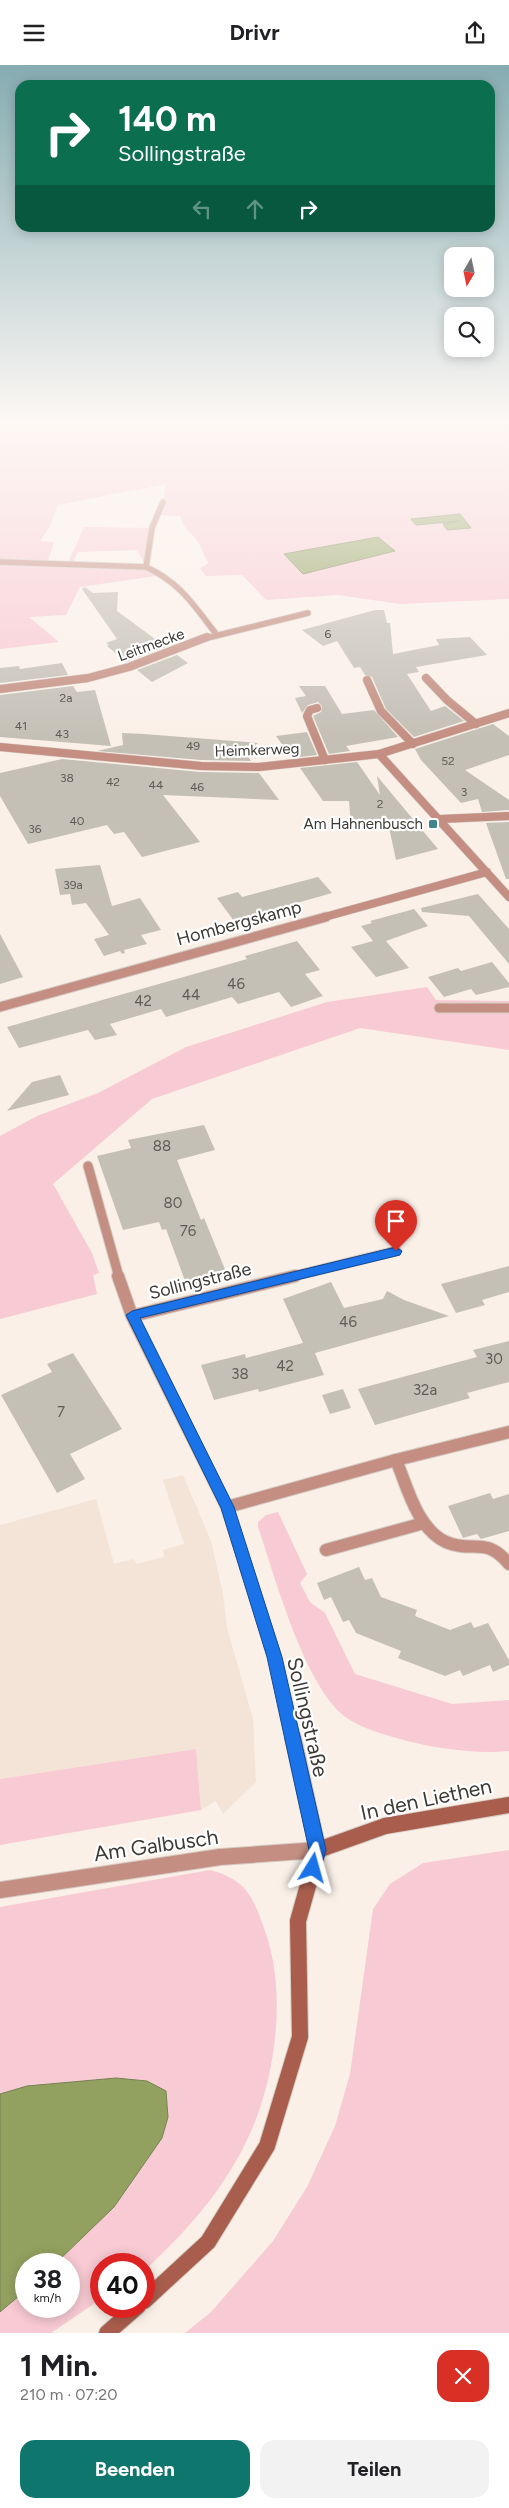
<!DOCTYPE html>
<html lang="de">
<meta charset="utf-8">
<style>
:root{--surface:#fff;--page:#f2f2f2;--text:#202124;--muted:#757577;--accent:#0f766e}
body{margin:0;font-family:Figtree,sans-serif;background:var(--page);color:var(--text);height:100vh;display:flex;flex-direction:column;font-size:19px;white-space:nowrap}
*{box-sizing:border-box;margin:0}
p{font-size:16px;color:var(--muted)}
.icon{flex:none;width:28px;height:28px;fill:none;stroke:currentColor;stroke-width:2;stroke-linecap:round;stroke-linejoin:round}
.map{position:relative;height:2268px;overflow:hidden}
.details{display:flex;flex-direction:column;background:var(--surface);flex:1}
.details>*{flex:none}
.top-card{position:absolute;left:15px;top:15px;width:480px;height:152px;border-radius:15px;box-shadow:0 2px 12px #0003;background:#0b6e4f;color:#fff;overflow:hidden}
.needle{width:32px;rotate:189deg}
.buttons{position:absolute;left:444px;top:182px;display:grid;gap:10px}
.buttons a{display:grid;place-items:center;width:50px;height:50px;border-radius:10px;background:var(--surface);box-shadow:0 2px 12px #0003;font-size:25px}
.speed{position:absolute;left:15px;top:2188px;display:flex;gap:10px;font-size:25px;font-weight:700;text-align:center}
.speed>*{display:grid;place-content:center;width:65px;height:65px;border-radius:50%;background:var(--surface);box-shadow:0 2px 12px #0003;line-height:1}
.speed small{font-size:12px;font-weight:400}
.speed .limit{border:8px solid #d22;background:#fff;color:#111}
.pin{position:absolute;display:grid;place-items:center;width:42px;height:42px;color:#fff;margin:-51px -21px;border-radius:50% 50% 50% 0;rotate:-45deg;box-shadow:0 0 5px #0007}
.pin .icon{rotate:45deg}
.me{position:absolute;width:55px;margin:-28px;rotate:8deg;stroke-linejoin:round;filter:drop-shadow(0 0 4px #0008)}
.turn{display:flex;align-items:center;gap:18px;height:105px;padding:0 20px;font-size:22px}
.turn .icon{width:65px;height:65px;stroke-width:2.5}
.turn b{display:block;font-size:35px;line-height:42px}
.lanes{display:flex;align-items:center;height:48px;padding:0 20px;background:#0003;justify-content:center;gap:25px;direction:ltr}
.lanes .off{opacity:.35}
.round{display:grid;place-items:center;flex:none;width:52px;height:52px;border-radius:15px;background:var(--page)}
.summary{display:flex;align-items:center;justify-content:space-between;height:85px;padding:0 20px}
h1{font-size:30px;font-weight:700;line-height:38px}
.cta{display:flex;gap:10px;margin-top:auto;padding:10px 20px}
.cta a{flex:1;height:58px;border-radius:15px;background:var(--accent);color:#fff;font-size:20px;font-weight:700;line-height:58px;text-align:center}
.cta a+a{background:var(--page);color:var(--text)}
header{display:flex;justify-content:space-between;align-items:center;height:65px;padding:0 20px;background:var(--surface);font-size:22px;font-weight:700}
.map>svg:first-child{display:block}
.built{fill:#f3e4d7}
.green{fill:#f8cad3;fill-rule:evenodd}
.water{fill:#92a15f;stroke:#788253}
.building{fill:#c4c0b6}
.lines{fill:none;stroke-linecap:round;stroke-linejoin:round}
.lane-far2-casing{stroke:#d4ccc4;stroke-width:9}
.lane-far1-casing{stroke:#d4ccc4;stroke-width:11}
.lane-casing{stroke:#d4ccc4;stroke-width:14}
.street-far4-casing{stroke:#d4ccc4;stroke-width:7}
.street-far3-casing{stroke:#d4ccc4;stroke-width:9}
.street-far2-casing{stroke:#d4ccc4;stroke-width:11}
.street-far1-casing{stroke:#d4ccc4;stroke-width:14}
.street-casing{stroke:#d4ccc4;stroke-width:18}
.secondary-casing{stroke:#d4ccc4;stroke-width:18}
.lane-far2{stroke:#c48f82;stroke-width:8}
.lane-far1{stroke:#c48f82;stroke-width:9}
.lane{stroke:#c48f82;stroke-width:12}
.street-far4{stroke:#c48f82;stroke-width:5.5}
.street-far3{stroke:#c48f82;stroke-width:8}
.street-far2{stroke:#c48f82;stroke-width:9}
.street-far1{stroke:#c48f82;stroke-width:12}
.street{stroke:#c48f82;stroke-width:16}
.secondary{stroke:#a95e4d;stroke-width:16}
.route{fill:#1a73e8;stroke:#114b97}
.poi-dot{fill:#3f868e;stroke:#fff;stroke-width:2}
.labels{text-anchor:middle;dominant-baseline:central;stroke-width:4.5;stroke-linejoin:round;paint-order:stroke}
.far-number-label{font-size:12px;fill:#5f5c56}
.far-street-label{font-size:15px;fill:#3d3a36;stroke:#fff}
.far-poi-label{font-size:15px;fill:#3d3a36;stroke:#fff;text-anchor:end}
.number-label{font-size:15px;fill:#5f5c56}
.street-label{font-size:18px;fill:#3d3a36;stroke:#fff}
.near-street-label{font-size:21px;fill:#3d3a36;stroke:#fff}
</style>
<header><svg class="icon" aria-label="menu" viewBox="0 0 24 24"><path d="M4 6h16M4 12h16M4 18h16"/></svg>Drivr<svg class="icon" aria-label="share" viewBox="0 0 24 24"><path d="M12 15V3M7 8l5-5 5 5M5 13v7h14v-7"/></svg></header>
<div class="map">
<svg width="509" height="2268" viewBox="0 0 509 2268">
<rect width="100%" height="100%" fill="#faf0e8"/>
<path class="built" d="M 183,1410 L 211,1476 L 223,1529 L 227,1563 L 253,1654 L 256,1717 L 223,1749 L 216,1736 L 201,1745 L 196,1684 L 0,1714 L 0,1460 L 96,1434 L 114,1499 L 134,1494 L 137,1499 L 164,1492 L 163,1485 L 184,1479 L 163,1415 Z"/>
<path class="green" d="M 0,356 L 509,356 L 509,534 L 400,539 L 338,530 L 266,535 L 242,510 L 206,511 L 200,503 L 209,498 C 203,491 203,484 198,477 C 190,465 186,468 180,451 L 157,450 L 163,437 L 166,419 L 58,440 L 49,463 L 40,476 L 54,477 L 47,499 L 67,500 L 84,462 L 152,463 L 146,502 L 163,510 L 80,522 L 66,550 L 29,552 L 59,577 L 0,584 ZM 137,485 L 146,501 L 72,499 L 78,487 Z
M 427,922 L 436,935 L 509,936 L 509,985 L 360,963 L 152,1034 L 53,1119 L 92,1188 L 99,1208 L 93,1210 L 97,1229 L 0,1254 L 0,1071 L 37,1051 L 98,1028 L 186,982 L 327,937 Z
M 278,1447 L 307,1509 L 300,1518 L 310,1537 L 325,1548 L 355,1609 L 452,1639 L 509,1635 L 509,1686 C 475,1689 440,1684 407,1676 C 389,1671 366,1665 350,1655 C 306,1629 275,1511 258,1462 L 258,1457 L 266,1450 Z
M 196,1684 L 201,1745 L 0,1780 L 0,1714 Z
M 509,1785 L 509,2268 L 185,2268 L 211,2247 L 273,2176 L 307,2122 L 335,2061 L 350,2009 L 373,1844 L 390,1819 L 423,1798 Z
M 210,1805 C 248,1815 254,1834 266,1869 C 278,1905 279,1944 274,1981 C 262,2077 213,2142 144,2206 L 144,2199 L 101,2199 L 101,2234 L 51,2268 L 0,2268 L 0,1842 ZM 26,2199 L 69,2199 L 69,2241 L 26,2241 Z"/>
<path class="water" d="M 460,449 L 471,463 L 447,465 L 443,459 L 459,456 L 416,460 L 411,454 Z
M 378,472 L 395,486 L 303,509 L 284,489 Z
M 116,2013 L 147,2016 L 166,2026 L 168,2052 L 162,2073 L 114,2142 L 55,2199 L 26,2199 L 26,2225 L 0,2247 L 0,2029 L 27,2021 Z"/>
<path class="building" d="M 85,522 L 93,528 L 118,527 L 117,546 L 166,582 L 126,597 L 107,581 L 109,580 L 106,578 L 117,574 L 82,524 Z
M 375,545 L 384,545 L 387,558 L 390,558 L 393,589 L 439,580 L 436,574 L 470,572 L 487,590 L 416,602 L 419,607 L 407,609 L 431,646 L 445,641 L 464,656 L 414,672 L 386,644 L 372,612 L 365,610 L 360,602 L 354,603 L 337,576 L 323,581 L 302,565 Z
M 177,590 L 188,598 L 152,617 L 137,605 Z
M 62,598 L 68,610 L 0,618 L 0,603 L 19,601 L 20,604 Z
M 73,621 L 77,627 L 95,625 L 111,681 L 0,672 L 0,630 Z
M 299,621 L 325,621 L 342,649 L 374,645 L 398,672 L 346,681 L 350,686 L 329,689 L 313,651 L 321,647 L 322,641 L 318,637 L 308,640 L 302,648 L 295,633 L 306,631 Z
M 493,659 L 509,671 L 509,690 L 465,705 L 509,735 L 509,745 L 482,747 L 478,734 L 461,738 L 421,695 L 415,684 Z
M 307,667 L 317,690 L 292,693 L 276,671 Z
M 122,668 L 144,669 L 258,678 L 245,687 L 251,696 L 201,695 L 97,686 L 123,680 Z
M 62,694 L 200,707 L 259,708 L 279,735 L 163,730 L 200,777 L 142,792 L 124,767 L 114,769 L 107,760 L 28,779 L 0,731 L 0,708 Z
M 357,697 L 380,730 L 377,711 L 438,784 L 396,795 L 387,753 L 351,760 L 349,736 L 323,736 L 300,703 Z
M 509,757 L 509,814 L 506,814 L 486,758 Z
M 100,800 L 112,841 L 140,833 L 161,865 L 141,870 L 147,879 L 124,885 L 125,888 L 122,889 L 120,886 L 104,891 L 94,874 L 109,870 L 86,838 L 72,840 L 70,829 L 60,830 L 55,804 Z
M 318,812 L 332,828 L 234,856 L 217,833 L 238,827 L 242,832 Z
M 478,829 L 509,864 L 509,899 L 469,851 L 422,847 L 421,843 Z
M 414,844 L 428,861 L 386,876 L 409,903 L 376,912 L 351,882 L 373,876 L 361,861 L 372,858 L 370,856 Z
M 0,869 L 23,912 L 0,919 Z
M 297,876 L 320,905 L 305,909 L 323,931 L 291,942 L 279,927 L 238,939 L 232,932 L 166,952 L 161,944 L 110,959 L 117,970 L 95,975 L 88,965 L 19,983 L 7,962 L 247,894 L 245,891 Z
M 492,897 L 509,918 L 509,922 L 476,930 L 471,924 L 444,932 L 428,912 L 458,903 L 461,906 Z
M 60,1010 L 69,1030 L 7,1046 L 32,1017 Z
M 204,1060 L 215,1085 L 177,1095 L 201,1155 L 204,1153 L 229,1214 L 188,1224 L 166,1164 L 162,1165 L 159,1157 L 123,1165 L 97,1091 L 131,1083 L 128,1075 Z
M 509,1201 L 509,1227 L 482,1235 L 485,1240 L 456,1248 L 441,1219 Z
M 331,1217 L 344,1243 L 383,1234 L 387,1226 L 404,1235 L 449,1251 L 315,1288 L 324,1310 L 259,1327 L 258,1324 L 214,1335 L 201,1300 L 245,1289 L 246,1293 L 303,1278 L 283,1234 Z
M 509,1276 L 509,1317 L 467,1328 L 470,1333 L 375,1360 L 358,1324 L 477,1292 L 473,1285 Z
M 73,1288 L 122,1364 L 70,1389 L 85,1414 L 57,1428 L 1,1330 L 52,1307 L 47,1299 Z
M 343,1324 L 351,1343 L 330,1349 L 322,1330 Z
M 490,1428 L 493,1434 L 509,1429 L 509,1466 L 481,1474 L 477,1469 L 463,1473 L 448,1441 Z
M 359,1502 L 365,1515 L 372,1513 L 381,1532 L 417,1545 L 415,1551 L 450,1565 L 471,1557 L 474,1563 L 488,1558 L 509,1595 L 509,1600 L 493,1607 L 490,1600 L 463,1611 L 460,1605 L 445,1611 L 398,1593 L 401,1586 L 356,1568 L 349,1555 L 343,1557 L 331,1532 L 324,1535 L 317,1518 Z"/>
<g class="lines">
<defs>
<path id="lane-far2" d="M 426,613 L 447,635 L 476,659
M 367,615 L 381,646 L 413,679
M 317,643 L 310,645 L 307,651 L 325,695"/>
<path id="lane-far1" d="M 88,1101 L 119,1212"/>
<path id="lane" d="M 118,1211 L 132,1251
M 396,1395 C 407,1421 417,1464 446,1477 C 473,1489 485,1470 509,1499
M 326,1485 L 424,1458"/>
<path id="street-far4" d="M 0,497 L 146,502 C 181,518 194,541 217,570
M 146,502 L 152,463 L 163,437
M 203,574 L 308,548"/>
<path id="street-far3" d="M 0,624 L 88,613 L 129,602 L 207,572
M 0,682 L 201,701 L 259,702 L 379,689 L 509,648
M 379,689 L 509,832
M 441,754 L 509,751
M 321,853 L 487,807"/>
<path id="street-far2" d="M 0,942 L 326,852
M 439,943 L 509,943
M 290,1212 L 396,1186"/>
<path id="street-far1" d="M 227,1442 L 396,1395 L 509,1367
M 293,1674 L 275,1592 L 227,1442 L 132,1251 L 295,1211"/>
<path id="street" d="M 0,1825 L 220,1792 L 318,1785 L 293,1673"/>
<path id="secondary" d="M 144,2236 L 208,2177 L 267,2081 L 300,1972 L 298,1856 L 318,1785 L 385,1761 L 509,1740
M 107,2268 L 138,2241"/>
</defs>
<use href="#lane-far2" class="lane-far2-casing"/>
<use href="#lane-far1" class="lane-far1-casing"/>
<use href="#lane" class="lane-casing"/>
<use href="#street-far4" class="street-far4-casing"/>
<use href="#street-far3" class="street-far3-casing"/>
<use href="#street-far2" class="street-far2-casing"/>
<use href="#street-far1" class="street-far1-casing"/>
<use href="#street" class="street-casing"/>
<use href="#secondary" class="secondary-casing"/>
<use href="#lane-far2" class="lane-far2"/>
<use href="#lane-far1" class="lane-far1"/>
<use href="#lane" class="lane"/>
<use href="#street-far4" class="street-far4"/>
<use href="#street-far3" class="street-far3"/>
<use href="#street-far2" class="street-far2"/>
<use href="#street-far1" class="street-far1"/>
<use href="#street" class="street"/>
<use href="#secondary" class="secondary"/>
</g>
<linearGradient id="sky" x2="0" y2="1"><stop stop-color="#85acb1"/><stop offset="0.53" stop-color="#fdf8f5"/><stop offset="1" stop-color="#fdf8f5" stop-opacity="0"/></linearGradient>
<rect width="509" height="674" fill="url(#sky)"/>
<path class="route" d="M 396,1182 L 402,1186 L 400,1190 L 140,1253 L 234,1442 L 282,1592 L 326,1785 L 319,1809 L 313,1811 L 307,1809 L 305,1803 L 309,1785 L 267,1592 L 221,1443 L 126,1250 L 132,1246 Z"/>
<rect class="poi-dot" x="428" y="754" width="10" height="10" rx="2.5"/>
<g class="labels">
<g class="far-number-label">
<text x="328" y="569">6</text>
<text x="66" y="633">2a</text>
<text x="21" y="661">41</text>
<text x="62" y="669">43</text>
<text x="193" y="681">49</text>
<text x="448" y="696">52</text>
<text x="67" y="713">38</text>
<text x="113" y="717">42</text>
<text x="156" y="720">44</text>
<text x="197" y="722">46</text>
<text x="464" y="727">3</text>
<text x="380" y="739">2</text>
<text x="77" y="756">40</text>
<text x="35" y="764">36</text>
<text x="73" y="820">39a</text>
</g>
<g class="far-street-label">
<text transform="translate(151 580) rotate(-20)">Leitmecke</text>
<text transform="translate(257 685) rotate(-2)">Heimkerweg</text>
</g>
<g class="far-poi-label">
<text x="423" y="759">Am Hahnenbusch</text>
</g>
<g class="number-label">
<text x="236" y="919">46</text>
<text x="191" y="930">44</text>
<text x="143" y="936">42</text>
<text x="162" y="1081">88</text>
<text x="173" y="1138">80</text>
<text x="188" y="1166">76</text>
<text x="348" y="1257">46</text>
<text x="494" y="1294">30</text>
<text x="285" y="1301">42</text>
<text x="240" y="1309">38</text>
<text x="425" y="1325">32a</text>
<text x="61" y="1347">7</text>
</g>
<g class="street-label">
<text transform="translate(239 858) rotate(-15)">Hombergskamp</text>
<text transform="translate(200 1216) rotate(-14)">Sollingstraße</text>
</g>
<g class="near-street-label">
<text transform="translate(308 1652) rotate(77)">Sollingstraße</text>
<text transform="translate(426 1734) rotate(-12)">In den Liethen</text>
<text transform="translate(156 1780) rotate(-8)">Am Galbusch</text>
</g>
</g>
</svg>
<div class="buttons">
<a><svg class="needle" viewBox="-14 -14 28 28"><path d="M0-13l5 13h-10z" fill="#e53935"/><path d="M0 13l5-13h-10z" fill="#757577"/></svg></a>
<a><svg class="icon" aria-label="search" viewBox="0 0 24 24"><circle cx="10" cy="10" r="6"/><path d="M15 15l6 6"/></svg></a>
</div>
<div class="speed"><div>38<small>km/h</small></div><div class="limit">40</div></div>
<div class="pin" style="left:396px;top:1186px;background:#d93025"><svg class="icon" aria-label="arrive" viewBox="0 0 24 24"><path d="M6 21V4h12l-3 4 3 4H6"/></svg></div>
<svg class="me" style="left:313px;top:1803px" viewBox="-20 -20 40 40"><path d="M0-17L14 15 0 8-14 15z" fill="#1a73e8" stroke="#fff" stroke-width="4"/></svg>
<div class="top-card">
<div class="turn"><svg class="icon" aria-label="right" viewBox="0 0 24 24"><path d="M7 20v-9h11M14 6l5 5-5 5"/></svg><div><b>140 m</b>Sollingstraße</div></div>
<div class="lanes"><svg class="icon off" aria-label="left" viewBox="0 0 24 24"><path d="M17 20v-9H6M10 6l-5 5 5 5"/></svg><svg class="icon off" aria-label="ahead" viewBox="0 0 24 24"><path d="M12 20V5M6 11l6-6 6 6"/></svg><svg class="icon" aria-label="right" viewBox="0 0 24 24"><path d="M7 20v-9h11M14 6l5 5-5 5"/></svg></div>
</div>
</div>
<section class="details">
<div class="summary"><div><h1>1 Min.</h1><p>210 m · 07:20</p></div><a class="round" style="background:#d93025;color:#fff"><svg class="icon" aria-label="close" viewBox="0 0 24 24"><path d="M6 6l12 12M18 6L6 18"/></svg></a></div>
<div class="cta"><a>Beenden</a><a>Teilen</a></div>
</section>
